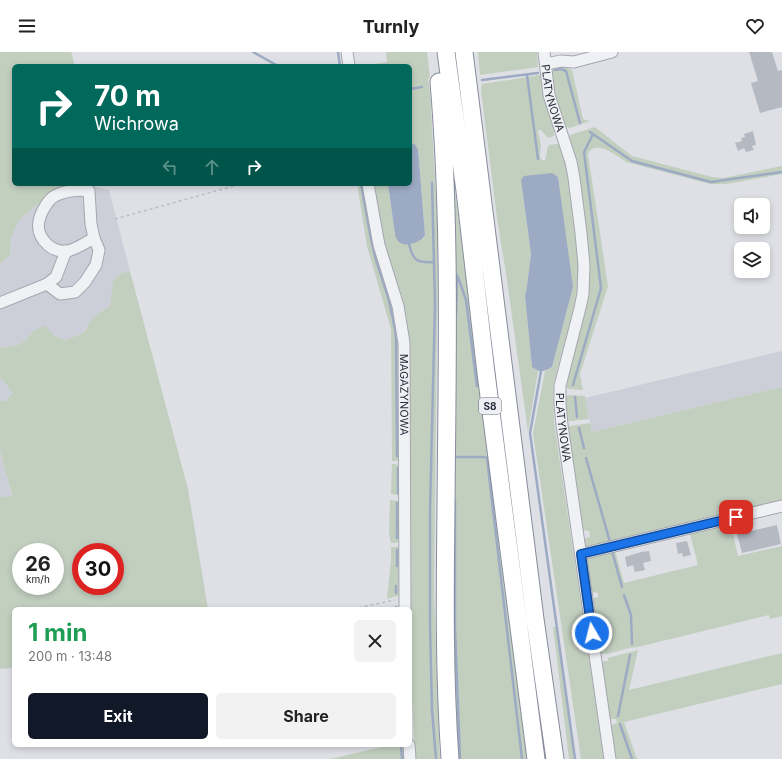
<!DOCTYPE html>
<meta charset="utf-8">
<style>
:root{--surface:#fff;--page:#f2f2f2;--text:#222;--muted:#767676;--accent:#111827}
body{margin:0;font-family:Inter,sans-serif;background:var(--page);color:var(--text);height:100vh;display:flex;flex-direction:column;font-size:15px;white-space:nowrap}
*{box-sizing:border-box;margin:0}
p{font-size:13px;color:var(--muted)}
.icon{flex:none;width:22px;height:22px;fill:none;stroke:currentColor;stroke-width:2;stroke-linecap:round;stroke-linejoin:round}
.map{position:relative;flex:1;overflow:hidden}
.side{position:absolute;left:12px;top:555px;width:400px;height:140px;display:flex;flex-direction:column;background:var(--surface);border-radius:6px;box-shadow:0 2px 6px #0003}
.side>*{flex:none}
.hud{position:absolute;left:12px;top:12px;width:400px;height:122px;border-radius:6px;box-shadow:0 2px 6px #0003;background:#00695c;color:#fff;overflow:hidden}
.controls{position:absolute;left:734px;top:146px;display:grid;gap:8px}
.controls a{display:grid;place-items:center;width:36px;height:36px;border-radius:6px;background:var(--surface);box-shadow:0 2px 6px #0003;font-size:20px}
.speed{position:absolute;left:12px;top:491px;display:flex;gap:8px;font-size:20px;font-weight:700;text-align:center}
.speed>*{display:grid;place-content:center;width:52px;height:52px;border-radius:50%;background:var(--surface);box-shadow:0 2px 6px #0003;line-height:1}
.speed small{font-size:10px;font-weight:400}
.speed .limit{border:6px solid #d22;background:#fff;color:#111}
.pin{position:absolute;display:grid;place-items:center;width:34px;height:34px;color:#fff;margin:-17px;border-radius:8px;box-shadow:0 2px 6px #0006}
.me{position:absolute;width:44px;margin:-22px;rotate:352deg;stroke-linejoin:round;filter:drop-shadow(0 0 3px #0008)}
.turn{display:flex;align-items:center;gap:14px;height:84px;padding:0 16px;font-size:18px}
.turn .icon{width:52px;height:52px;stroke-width:2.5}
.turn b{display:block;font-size:28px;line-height:34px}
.lanes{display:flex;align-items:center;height:38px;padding:0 16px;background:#0003;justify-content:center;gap:20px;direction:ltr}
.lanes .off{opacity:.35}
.round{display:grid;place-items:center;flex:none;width:42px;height:42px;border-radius:6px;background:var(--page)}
.summary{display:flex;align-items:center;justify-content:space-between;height:68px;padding:0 16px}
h1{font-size:24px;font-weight:700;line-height:30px;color:#1e9e55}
.action{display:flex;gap:8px;margin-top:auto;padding:8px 16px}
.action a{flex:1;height:46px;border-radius:6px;background:var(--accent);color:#fff;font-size:16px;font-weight:700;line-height:46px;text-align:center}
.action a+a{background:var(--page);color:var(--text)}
header{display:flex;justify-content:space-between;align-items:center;height:52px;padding:0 16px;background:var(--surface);font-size:18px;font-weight:700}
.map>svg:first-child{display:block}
.built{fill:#cccfd7}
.green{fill:#c2cfbf;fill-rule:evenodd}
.water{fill:#9caac3}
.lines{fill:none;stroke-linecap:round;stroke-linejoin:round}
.stream{stroke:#9caac3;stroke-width:2.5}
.building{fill:#b5b9c2}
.minor-casing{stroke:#a4a7af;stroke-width:13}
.highway-casing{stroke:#868c9b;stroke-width:19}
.path{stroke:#bcbec5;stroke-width:1.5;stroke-dasharray:3 3;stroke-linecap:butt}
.minor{stroke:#f0f1f5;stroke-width:11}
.highway{stroke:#fff;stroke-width:17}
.route-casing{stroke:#114b97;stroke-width:10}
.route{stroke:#1a73e8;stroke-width:7}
.labels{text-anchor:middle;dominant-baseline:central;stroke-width:3;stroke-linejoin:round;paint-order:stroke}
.shield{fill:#edeff4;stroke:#636772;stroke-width:1}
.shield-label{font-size:10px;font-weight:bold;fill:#282d3b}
.street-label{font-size:11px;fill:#282d3b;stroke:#edeff4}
</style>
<header><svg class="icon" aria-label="menu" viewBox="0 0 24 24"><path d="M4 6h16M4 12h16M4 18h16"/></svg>Turnly<svg class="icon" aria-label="heart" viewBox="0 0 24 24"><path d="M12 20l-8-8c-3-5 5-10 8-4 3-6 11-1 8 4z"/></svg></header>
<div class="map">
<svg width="782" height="707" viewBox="0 0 782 707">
<rect width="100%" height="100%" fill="#dee0e6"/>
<path class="built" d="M 84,132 L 109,138 L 130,219 L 121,221 L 111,245 L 110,254 L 99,261 L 90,269 L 85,280 L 66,288 L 55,284 L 33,279 L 26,288 L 18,293 L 0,296 L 0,212 L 10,203 L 11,186 L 18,169 L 38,152 L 59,140 Z
M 782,299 L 782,335 L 592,380 L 585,346 Z
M 0,325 L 13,341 L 5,349 L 0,349 Z
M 0,398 L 12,445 L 0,446 Z"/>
<path class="green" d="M 0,0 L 71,0 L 75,14 L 14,14 L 14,132 L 84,132 L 59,140 L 38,152 L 18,169 L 11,186 L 10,203 L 0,212 Z
M 386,0 L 427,0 L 430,26 L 428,26 L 430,40 L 438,181 L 434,538 L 439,691 L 440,707 L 415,707 L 410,607 L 409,297 L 406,262 L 399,237 L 388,205 L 383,185 L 374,132 L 388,132 L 395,182 L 423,187 L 425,183 L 418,97 L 412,91 L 410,91 L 410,14 L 363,14 L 387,10 Z
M 478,0 L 537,0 L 538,15 L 480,23 Z
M 558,14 L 565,15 L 572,18 L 583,67 L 590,69 L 570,76 L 566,75 C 560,56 552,36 551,15 Z
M 540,23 L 543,42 L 554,78 L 554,84 L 548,86 L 541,78 L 538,78 L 541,94 L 540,105 L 542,108 L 545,108 C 549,96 543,92 559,92 L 563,97 L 569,125 L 580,217 L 579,237 L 553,334 L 554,370 L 604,707 L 581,707 L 533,381 L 545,319 L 552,315 L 573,235 L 521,128 L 531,202 L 527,234 L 525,244 L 532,315 L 538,319 L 528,380 L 506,221 L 497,166 L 481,39 L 482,32 Z
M 595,75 L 632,104 L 712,125 L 723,126 L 782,114 L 782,122 L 727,132 L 710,132 L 626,110 C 618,105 605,94 596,96 C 592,96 590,99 588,102 L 608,234 L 580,322 L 583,338 L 569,337 L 565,335 L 588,242 L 590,216 L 576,109 L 568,86 L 570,83 Z
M 452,115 L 527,707 L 455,707 L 453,688 Z
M 357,132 L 364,132 L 392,249 L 399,288 L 400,406 L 396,409 L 392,409 L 391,277 L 367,194 Z
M 130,219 L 188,437 L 208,557 L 14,557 L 14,616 L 0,617 L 0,446 L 12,444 L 0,398 L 0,349 L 5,349 L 13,341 L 0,325 L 0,296 L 18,293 L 26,288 L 33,279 L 45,274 L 55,284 L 66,288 L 85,280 L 90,269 L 99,261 L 110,254 L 113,229 L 121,221 ZM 21,500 L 55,500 L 55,534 L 21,534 ZM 81,500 L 115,500 L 115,534 L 81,534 Z
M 782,335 L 782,451 L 586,496 L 584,495 L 583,489 L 586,486 L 590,485 L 589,479 L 583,478 L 568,376 L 570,374 L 590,371 L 592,380 Z
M 568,343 L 585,344 L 589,367 L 571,369 L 568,369 L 566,367 L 565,346 L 566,344 Z
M 392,412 C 396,412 398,412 400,416 L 399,443 L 397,443 L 391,442 Z
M 390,448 L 398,449 L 400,450 L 400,488 C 398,491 395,491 391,491 L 389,481 Z
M 730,469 L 738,504 L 782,494 L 782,564 L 770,567 L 769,563 L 642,594 L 625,597 L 608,602 L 602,602 L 599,600 L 591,548 L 594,546 L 598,545 L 598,541 L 590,540 L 586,507 L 587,504 L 614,495 L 624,531 L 698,513 L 689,478 Z
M 391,495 L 399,495 L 400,540 L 398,544 L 387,547 L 391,508 Z
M 553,575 L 556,575 L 574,707 L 569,707 Z
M 638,598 L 629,638 L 782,601 L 782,632 L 624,670 L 637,707 L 615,707 L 610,674 L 617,671 L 616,667 L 609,667 L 601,612 L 604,609 L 608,609 L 608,606 Z
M 390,693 L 405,693 L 405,707 L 330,707 Z"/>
<path class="water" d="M 410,91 L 412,91 L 415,93 L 418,97 L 425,183 C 421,191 404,196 398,189 C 397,188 395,183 395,182 L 388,132 L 410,132 Z
M 552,121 L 558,125 L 573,235 L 552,315 C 543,320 540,321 532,315 L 525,244 L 527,234 L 531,202 L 521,128 L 524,124 Z"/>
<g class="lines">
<path class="stream" d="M 253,0 L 278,14
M 338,0 L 340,14
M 555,18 L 561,17 L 566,19 L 580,71
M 527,23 L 538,107
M 482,28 L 538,21
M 410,37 L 422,35
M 590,80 L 632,109 L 711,130 L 782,120
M 432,131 L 435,252 L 430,459 L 430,574 L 432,658 L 436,707
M 361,132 L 371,187 L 376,208 L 388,245 L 393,267 L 396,284 L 397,404
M 409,192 C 413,209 417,211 434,210
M 458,225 L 466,248 L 477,334
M 456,262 L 457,223
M 541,319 L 530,381 L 575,707
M 573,333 L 601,236 L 584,100 L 593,82
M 575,345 L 577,365
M 579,376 L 584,396
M 455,405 L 485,405 L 487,406 L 522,707
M 586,406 L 610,490
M 398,416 L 398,441
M 455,449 L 455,577 L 460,707
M 397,486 L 397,451
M 612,499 L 622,535
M 397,514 L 397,498
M 396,541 L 396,534
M 624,543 L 631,563 L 632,592
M 396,555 L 396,557
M 618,664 L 630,603
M 620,672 L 632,707
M 401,693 L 402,707"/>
</g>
<path class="building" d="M 749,0 L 772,0 L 778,19 L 782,18 L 782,55 L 760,61 L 751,31 L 758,29 Z
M 753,79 L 756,93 L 752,94 L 754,98 L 746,100 L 744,96 L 738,99 L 735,91 L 742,89 L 741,86 L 745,85 L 744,82 Z
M 777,473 L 781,492 L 742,501 L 737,482 Z
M 687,489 L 691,503 L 683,505 L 682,501 L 678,502 L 676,491 Z
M 649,499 L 651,509 L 643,511 L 645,518 L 635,520 L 633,513 L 627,515 L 625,505 L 641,500 Z"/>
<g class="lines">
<defs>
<g id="minor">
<path d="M 347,0 L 349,14"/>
<path id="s1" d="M 544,0 L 549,43 L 571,110 L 574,126 L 581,181 L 584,213 L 583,242 L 580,256 L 560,334 L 560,352 L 562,373 L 610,707"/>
<path d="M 546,12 L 561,9 L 574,10 L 612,0"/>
<path id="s2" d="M 368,132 L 379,193 L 398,254 L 404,291 L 405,557"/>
<path d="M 47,232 L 60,242 L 75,240 L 85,230 L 96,213 L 99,198 L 94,186 L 91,172 L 89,139 C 78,137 63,139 53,145 C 48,149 45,154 42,160 C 36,173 37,183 48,193 C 52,197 60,200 66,199 C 73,199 87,190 94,186"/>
<path d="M 0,251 L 47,232 L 56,225 L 66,199"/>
<path d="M 581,502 L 782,454"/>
<path d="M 409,693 L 410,707"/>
</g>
<path id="highway" d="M 446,0 L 465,139 L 486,321 L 536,707
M 464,0 L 535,567 L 555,707
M 439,30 C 451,171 447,313 446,455 C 445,539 444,623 450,707"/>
</defs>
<use href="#minor" class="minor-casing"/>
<use href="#highway" class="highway-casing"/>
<path class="path" d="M 115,167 L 241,132
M 353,557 L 395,548"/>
<use href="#minor" class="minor"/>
<use href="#highway" class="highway"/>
</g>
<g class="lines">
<defs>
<path id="route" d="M 592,581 L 581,502 L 736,465"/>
</defs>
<use href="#route" class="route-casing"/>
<use href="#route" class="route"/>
</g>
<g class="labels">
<rect class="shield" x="479" y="346" width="22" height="16" rx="3"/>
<g class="shield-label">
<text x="490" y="354">S8</text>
</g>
<g class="street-label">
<text stroke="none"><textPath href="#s1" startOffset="47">PLATYNOWA</textPath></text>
<text stroke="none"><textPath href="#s2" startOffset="215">MAGAZYNOWA</textPath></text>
<text stroke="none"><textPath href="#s1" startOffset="383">PLATYNOWA</textPath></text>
</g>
</g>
</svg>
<div class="controls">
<a><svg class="icon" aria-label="sound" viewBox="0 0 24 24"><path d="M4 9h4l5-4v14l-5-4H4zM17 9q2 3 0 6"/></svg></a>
<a><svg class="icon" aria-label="layers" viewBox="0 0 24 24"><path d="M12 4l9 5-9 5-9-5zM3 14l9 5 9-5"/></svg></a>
</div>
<div class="speed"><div>26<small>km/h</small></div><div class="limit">30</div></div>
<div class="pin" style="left:736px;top:465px;background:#d93025"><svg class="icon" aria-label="arrive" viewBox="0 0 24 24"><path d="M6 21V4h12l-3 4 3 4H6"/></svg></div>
<svg class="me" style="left:592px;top:581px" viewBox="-20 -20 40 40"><circle r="17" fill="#1a73e8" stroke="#fff" stroke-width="3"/><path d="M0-11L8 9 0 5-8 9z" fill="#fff"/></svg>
<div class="hud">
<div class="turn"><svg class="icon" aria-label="right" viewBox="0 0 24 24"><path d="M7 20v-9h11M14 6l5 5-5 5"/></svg><div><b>70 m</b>Wichrowa</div></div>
<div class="lanes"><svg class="icon off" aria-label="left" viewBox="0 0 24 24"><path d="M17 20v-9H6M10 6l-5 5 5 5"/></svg><svg class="icon off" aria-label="ahead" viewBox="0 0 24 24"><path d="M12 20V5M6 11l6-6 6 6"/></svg><svg class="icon" aria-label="right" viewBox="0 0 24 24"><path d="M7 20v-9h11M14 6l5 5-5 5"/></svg></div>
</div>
<section class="side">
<div class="summary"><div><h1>1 min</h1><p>200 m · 13:48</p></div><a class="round"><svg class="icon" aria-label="close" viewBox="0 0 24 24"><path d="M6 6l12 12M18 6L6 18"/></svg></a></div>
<div class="action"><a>Exit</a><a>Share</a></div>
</section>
</div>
